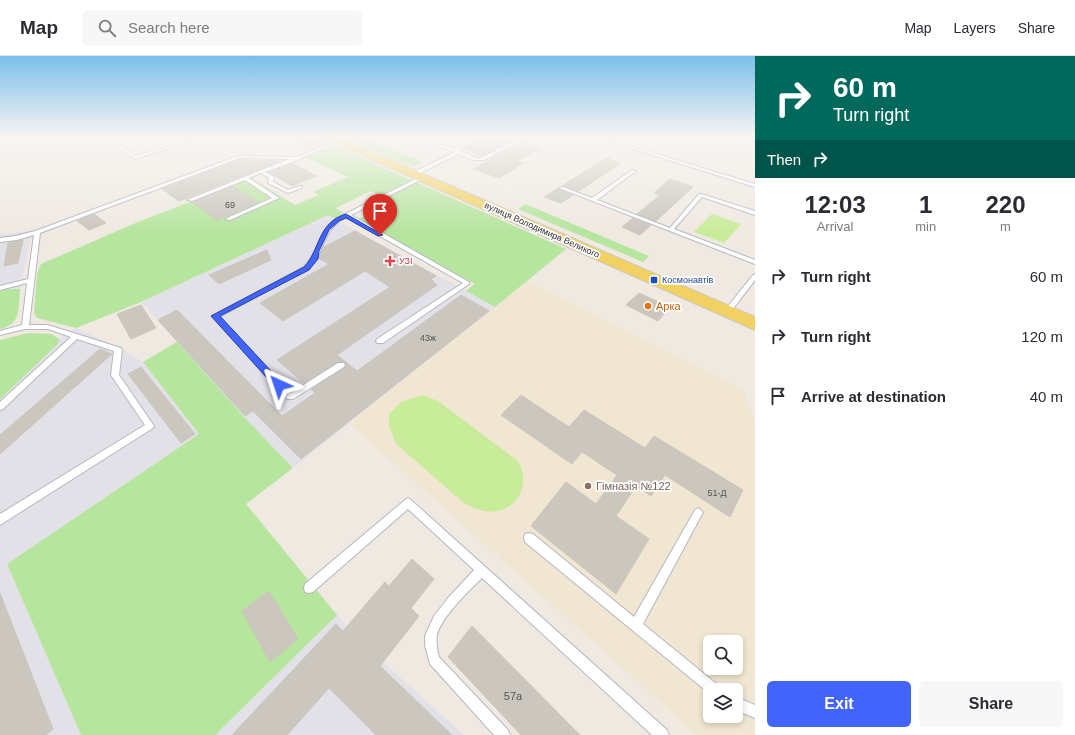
<!DOCTYPE html>
<meta charset="utf-8">
<style>
:root{--surface:#fff;--page:#f7f7f7;--text:#2b2b33;--muted:#7c7c81;--line:#e1e1e2;--accent:#4264fb}
body{margin:0;font-family:Arial,sans-serif;background:var(--page);color:var(--text);height:100vh;display:flex;flex-direction:column;font-size:15px;white-space:nowrap}
*{box-sizing:border-box;margin:0}
p{font-size:13px;color:var(--muted)}
.icon{flex:none;width:22px;height:22px;fill:none;stroke:currentColor;stroke-width:2;stroke-linecap:round;stroke-linejoin:round}
.map{position:relative;flex:1;overflow:hidden}
.panel{display:flex;flex-direction:column;background:var(--surface);width:320px}
.panel>*{flex:none}
.hud{background:#00695c;color:#fff;overflow:hidden}
.controls{position:absolute;left:703px;top:579px;display:grid;gap:8px}
.controls a{display:grid;place-items:center;width:40px;height:40px;border-radius:6px;background:var(--surface);box-shadow:0 2px 6px #0003;font-size:20px}
.pin{position:absolute;display:grid;place-items:center;width:34px;height:34px;color:#fff;margin:-41px -17px;border-radius:50% 50% 50% 0;rotate:-45deg;box-shadow:0 0 4px #0007}
.pin .icon{rotate:45deg}
.me{position:absolute;width:44px;margin:-22px;rotate:318deg;stroke-linejoin:round;filter:drop-shadow(0 0 3px #0008)}
.turn{display:flex;align-items:center;gap:14px;height:84px;padding:0 12px;font-size:18px}
.turn .icon{width:52px;height:52px;stroke-width:2.5}
.turn b{display:block;font-size:28px;line-height:34px}
.then{display:flex;align-items:center;height:38px;padding:0 12px;background:#0003;gap:8px;font-size:15px}
.eta{display:flex;justify-content:space-evenly;align-items:center;height:68px;text-align:center}
.eta b{font-size:24px;font-weight:800;line-height:28px}
.primary-button{display:flex;gap:8px;margin-top:auto;padding:8px 12px}
.primary-button a{flex:1;height:46px;border-radius:6px;background:var(--accent);color:#fff;font-size:16px;font-weight:800;line-height:46px;text-align:center}
.primary-button a+a{background:var(--page);color:var(--text)}
ul{padding:0;list-style:none}
li{display:flex;align-items:center;gap:12px;height:60px;padding:0 12px}
li div{flex:1}
li b{display:block;font-size:15px}
li em{font-style:normal}
header{display:flex;align-items:center;gap:24px;box-sizing:border-box;height:56px;padding:0 20px;background:var(--surface);border-bottom:1px solid var(--line)}
header strong{font-size:19px}
nav{display:flex;gap:22px;margin-inline-start:auto;font-size:14px}
.search{width:280px;height:36px;background:var(--page);display:flex;align-items:center;gap:10px;box-sizing:border-box;padding:0 14px;border-radius:6px;color:var(--muted);font-size:15px}
main{display:flex;flex:1;min-height:0}
.map>svg:first-child{display:block}
.industrial{fill:#e3e1e8}
.education{fill:#f0e6d1;fill-rule:evenodd}
.green{fill:#b6e59e}
.pitch{fill:#c9ec9a}
.building{fill:#cbc7bf;stroke:#cbc5ba}
.lines{fill:none;stroke-linecap:round;stroke-linejoin:round}
.lane-casing{stroke:#b4b7c1;stroke-width:2}
.primary-casing{stroke:#c9c9c9;stroke-width:2}
.lane{fill:#fff;fill-rule:evenodd}
.primary{fill:#f2d163;fill-rule:evenodd}
.route{fill:#4264fb;stroke:#2b41a3}
.health-dot{fill:#e0444e;stroke:#fff;stroke-width:1.5}
.transit-dot{fill:#1a4fb4;stroke:#fff;stroke-width:1.5}
.food-dot{fill:#e8710a;stroke:#fff;stroke-width:1.5}
.education-dot{fill:#8d6e63;stroke:#fff;stroke-width:1.5}
.labels{text-anchor:middle;dominant-baseline:central;stroke-width:3.5;stroke-linejoin:round;paint-order:stroke}
.number-label{font-size:9px;fill:#555452}
.far-street-label{font-size:9px;fill:#2e2e2e;stroke:#fff}
.far-health-label{font-size:9px;fill:#be3a42;stroke:#fff;text-anchor:start}
.far-transit-label{font-size:9px;fill:#164399;stroke:#fff;text-anchor:start}
.food-label{font-size:11px;fill:#c56008;stroke:#fff;text-anchor:start}
.education-label{font-size:11px;fill:#785e54;stroke:#fff;text-anchor:start}
.near-number-label{font-size:11px;fill:#555452}
</style>
<header>
<strong>Map</strong>
<div class="search"><svg class="icon" aria-label="search" viewBox="0 0 24 24"><circle cx="10" cy="10" r="6"/><path d="M15 15l6 6"/></svg>Search here</div>
<nav><a>Map</a><a>Layers</a><a>Share</a></nav>
</header>
<main>
<div class="map">
<svg width="755" height="679" viewBox="0 0 755 679">
<rect width="100%" height="100%" fill="#efe9e1"/>
<path class="industrial" d="M 328,159 L 495,251 L 293,412 L 245,362 L 141,246 Z
M 32,174 L 20,233 L 0,234 L 0,179 Z
M 76,272 L 123,294 L 143,306 L 200,378 L 7,508 L 81,679 L 0,679 L 0,343 L 58,288 L 59,283 Z
M 337,559 L 372,596 L 464,679 L 215,679 Z"/>
<path class="education" d="M 528,225 L 744,334 L 755,368 L 755,679 L 697,679 L 349,367 ZM 710,586 L 736,586 L 736,612 L 710,612 ZM 710,634 L 736,634 L 736,660 L 710,660 Z"/>
<path class="green" d="M 289,81 L 316,81 L 323,84 L 324,86 L 313,92 Z
M 343,81 L 362,81 L 423,106 L 413,111 Z
M 332,91 L 337,91 L 566,193 L 495,251 L 466,235 L 475,228 L 356,164 L 393,145 L 371,135 L 336,152 L 347,159 L 337,164 L 328,159 L 141,246 L 76,272 L 37,262 L 34,257 L 37,218 L 41,208 L 138,166 L 251,122 L 295,149 L 319,139 L 313,136 L 348,121 L 306,101 Z
M 525,148 L 649,200 L 643,206 L 518,153 Z
M 6,233 L 20,233 C 18,251 22,268 0,273 L 0,234 Z
M 28,277 L 51,278 L 59,283 L 58,288 L 0,343 L 0,284 Z
M 177,286 L 245,362 L 293,412 L 246,448 L 337,559 L 215,679 L 81,679 L 7,508 L 199,378 L 143,306 Z"/>
<path class="pitch" d="M 712,158 L 741,168 L 724,187 L 694,176 Z
M 422,339 L 438,345 L 518,405 C 530,424 521,450 498,455 C 486,458 474,452 464,447 L 397,389 L 389,371 L 389,358 L 401,346 Z"/>
<path class="building" d="M 485,81 L 505,81 L 513,84 L 482,100 L 462,92 Z
M 520,86 L 540,93 L 517,105 L 524,107 L 499,122 L 473,113 Z
M 606,102 L 621,107 L 579,135 L 562,130 Z
M 239,104 L 280,105 L 179,145 L 162,133 Z
M 293,108 L 316,120 L 292,130 L 269,116 Z
M 670,123 L 693,131 L 656,165 L 637,158 L 660,139 L 654,137 Z
M 233,130 L 258,146 L 217,164 L 192,146 Z
M 558,132 L 558,133 L 573,139 L 561,147 L 544,141 Z
M 94,158 L 106,167 L 89,174 L 77,165 Z
M 633,162 L 651,169 L 640,179 L 622,171 Z
M 355,175 L 436,220 L 431,223 L 437,229 L 337,299 L 357,315 L 461,239 L 489,255 L 301,403 L 253,355 L 245,360 L 158,264 L 177,254 L 282,360 L 315,337 L 311,333 L 345,312 L 346,308 L 344,306 L 337,306 L 304,327 L 277,304 L 390,231 L 365,215 L 283,265 L 260,247 L 329,208 L 318,202 L 324,191 Z
M 23,184 L 18,207 L 4,210 L 8,187 Z
M 267,194 L 271,204 L 219,228 L 209,219 Z
M 639,237 L 670,251 L 658,265 L 626,249 Z
M 141,249 L 156,272 L 131,283 L 117,258 Z
M 100,293 L 112,298 L 0,398 L 0,379 Z
M 141,311 L 195,378 L 181,387 L 128,318 Z
M 521,339 L 569,371 L 584,354 L 645,392 L 654,380 L 743,434 L 730,461 L 665,419 L 651,440 L 636,430 L 616,460 L 649,483 L 616,538 L 531,470 L 566,426 L 596,448 L 617,419 L 582,396 L 572,408 L 501,359 Z
M 412,503 L 434,523 L 411,552 L 419,560 L 380,610 L 452,679 L 376,679 L 329,632 L 287,679 L 232,679 L 336,568 L 343,575 L 385,526 L 389,530 Z
M 269,535 L 298,583 L 270,606 L 242,555 Z
M 0,537 L 53,673 L 46,679 L 0,679 Z
M 472,570 L 580,679 L 521,679 L 448,601 Z"/>
<g class="lines">
<defs>
<path id="lane" d="M 102,81 L 106,81 L 136,100 L 199,81 L 205,81 L 135,103 Z
M 437,81 L 441,81 L 436,85 L 439,88 L 461,95 L 475,102 L 481,102 L 516,84 L 519,81 L 523,81 L 518,86 L 484,104 L 472,104 L 459,98 L 416,119 L 412,119 L 412,117 L 455,96 L 437,90 L 432,86 L 432,84 Z
M 595,81 L 601,81 L 755,128 L 755,131 Z
M 338,84 L 341,85 L 301,102 L 301,103 L 265,116 L 274,121 L 273,126 L 288,134 L 300,130 L 302,130 L 302,132 L 288,137 L 268,127 L 269,122 L 261,117 L 249,122 L 279,142 L 230,164 L 225,163 L 272,142 L 245,124 L 192,145 L 187,144 L 289,103 L 240,102 L 40,177 L 29,269 L 48,269 L 121,292 L 122,294 L 119,319 L 154,370 L 153,372 L 0,469 L 0,458 L 145,369 L 111,319 L 114,295 L 77,283 L 3,353 L 0,354 L 0,346 L 71,281 L 48,273 L 25,273 L 0,279 L 0,275 L 22,269 L 27,227 L 0,234 L 0,230 L 28,223 L 34,179 L 17,184 L 0,186 L 0,182 L 16,180 L 35,175 L 238,100 L 296,101 Z
M 632,114 L 636,115 L 597,144 L 670,172 L 699,138 L 701,138 L 755,155 L 755,159 L 702,141 L 674,173 L 755,204 L 755,208 L 559,132 L 563,131 L 592,142 Z
M 420,121 L 424,122 L 351,159 L 469,226 L 469,228 L 383,287 L 377,287 L 376,285 L 377,283 L 463,227 L 346,161 C 320,175 327,195 308,213 L 219,261 L 291,337 L 338,307 L 344,307 L 345,309 L 344,311 L 293,343 L 287,343 L 212,260 L 304,211 C 318,197 318,176 335,163 Z
M 755,218 L 755,224 L 729,258 L 725,258 L 725,254 L 753,219 Z
M 408,442 L 411,444 L 667,674 L 669,679 L 652,679 L 482,522 C 469,535 441,561 437,579 C 436,586 437,594 439,601 L 508,674 L 510,679 L 494,679 L 430,608 L 425,589 L 425,580 L 434,560 L 448,542 L 474,514 L 408,453 L 313,536 L 309,537 L 305,536 L 304,532 L 305,528 L 405,444 Z
M 698,452 L 701,454 L 703,457 L 701,460 L 643,568 L 719,630 L 721,634 L 710,634 L 710,638 L 525,486 L 524,482 L 525,478 L 529,477 L 533,478 L 634,561 L 695,454 Z
M 736,641 L 755,649 L 755,662 L 736,654 Z"/>
<path id="primary" d="M 323,81 L 338,81 L 755,261 L 755,274 L 325,83 Z"/>
</defs>
<use href="#lane" class="lane-casing"/>
<use href="#primary" class="primary-casing"/>
<use href="#lane" class="lane"/>
<use href="#primary" class="primary"/>
</g>
<linearGradient id="sky" x2="0" y2="1"><stop stop-color="#7abfeb"/><stop offset="0.46" stop-color="#f8f5f2"/><stop offset="1" stop-color="#f8f5f2" stop-opacity="0"/></linearGradient>
<rect width="755" height="176" fill="url(#sky)"/>
<path class="route" d="M 346,158 L 383,179 L 378,180 L 346,162 L 339,165 L 329,174 L 319,195 L 318,203 L 309,214 L 220,260 L 284,329 L 282,332 L 276,332 L 211,260 L 304,211 C 321,193 317,167 346,158 Z"/>
<path class="health-dot" d="M388 199h4v4h4v4h-4v4h-4v-4h-4v-4h4z"/>
<rect class="transit-dot" x="650" y="220" width="8" height="8" rx="2"/>
<circle class="food-dot" cx="648" cy="250" r="4"/>
<circle class="education-dot" cx="588" cy="430" r="4"/>
<g class="labels">
<g class="number-label">
<text x="230" y="149">69</text>
<text x="428" y="282">43ж</text>
<text x="717" y="437">51-Д</text>
</g>
<g class="far-street-label">
<text transform="translate(542 174) rotate(24)">вулиця Володимира Великого</text>
</g>
<g class="far-health-label">
<text x="399" y="205">УЗІ</text>
</g>
<g class="far-transit-label">
<text x="662" y="224">Космонавтів</text>
</g>
<g class="food-label">
<text x="656" y="250">Арка</text>
</g>
<g class="education-label">
<text x="596" y="430">Гімназія №122</text>
</g>
<g class="near-number-label">
<text x="513" y="640">57а</text>
</g>
</g>
</svg>
<div class="controls">
<a><svg class="icon" aria-label="search" viewBox="0 0 24 24"><circle cx="10" cy="10" r="6"/><path d="M15 15l6 6"/></svg></a>
<a><svg class="icon" aria-label="layers" viewBox="0 0 24 24"><path d="M12 4l9 5-9 5-9-5zM3 14l9 5 9-5"/></svg></a>
</div>
<div class="pin" style="left:380px;top:179px;background:#d93025"><svg class="icon" aria-label="arrive" viewBox="0 0 24 24"><path d="M6 21V4h12l-3 4 3 4H6"/></svg></div>
<svg class="me" style="left:279px;top:329px" viewBox="-20 -20 40 40"><path d="M0-17L14 15 0 8-14 15z" fill="#4264fb" stroke="#fff" stroke-width="4"/></svg>
</div>
<section class="panel">
<div class="hud">
<div class="turn"><svg class="icon" aria-label="right" viewBox="0 0 24 24"><path d="M7 20v-9h11M14 6l5 5-5 5"/></svg><div><b>60 m</b>Turn right</div></div>
<div class="then">Then<svg class="icon" aria-label="right" viewBox="0 0 24 24"><path d="M7 20v-9h11M14 6l5 5-5 5"/></svg></div>
</div>
<div class="eta">
<div><b>12:03</b><p>Arrival</p></div>
<div><b>1</b><p>min</p></div>
<div><b>220</b><p>m</p></div>
</div>
<ul>
<li><svg class="icon" aria-label="right" viewBox="0 0 24 24"><path d="M7 20v-9h11M14 6l5 5-5 5"/></svg><div><b>Turn right</b></div><em>60 m</em></li>
<li><svg class="icon" aria-label="right" viewBox="0 0 24 24"><path d="M7 20v-9h11M14 6l5 5-5 5"/></svg><div><b>Turn right</b></div><em>120 m</em></li>
<li><svg class="icon" aria-label="arrive" viewBox="0 0 24 24"><path d="M6 21V4h12l-3 4 3 4H6"/></svg><div><b>Arrive at destination</b></div><em>40 m</em></li>
</ul>
<div class="primary-button"><a>Exit</a><a>Share</a></div>
</section>
</main>
